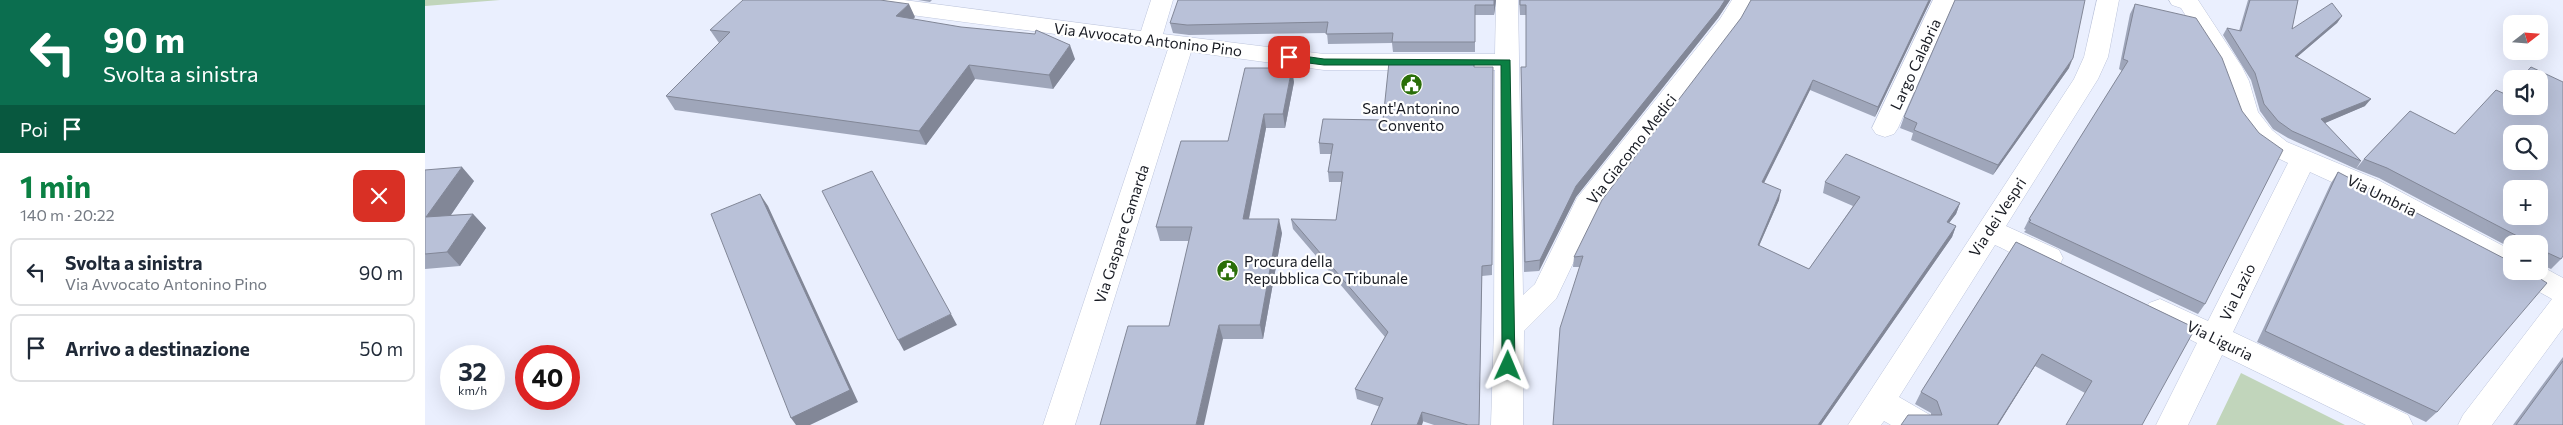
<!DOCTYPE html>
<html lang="it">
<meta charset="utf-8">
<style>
:root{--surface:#fff;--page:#f6f6f7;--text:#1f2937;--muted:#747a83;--line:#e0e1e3;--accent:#0b8043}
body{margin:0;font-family:Commissioner,sans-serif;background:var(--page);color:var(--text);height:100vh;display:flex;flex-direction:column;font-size:19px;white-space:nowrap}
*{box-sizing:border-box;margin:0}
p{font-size:16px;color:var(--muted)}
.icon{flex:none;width:28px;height:28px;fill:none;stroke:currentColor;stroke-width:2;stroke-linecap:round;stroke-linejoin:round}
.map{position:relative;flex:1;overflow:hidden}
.details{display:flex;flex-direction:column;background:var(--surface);width:425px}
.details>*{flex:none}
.banner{background:#0b6e4f;color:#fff;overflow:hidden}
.needle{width:32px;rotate:73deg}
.controls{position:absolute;left:2078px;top:15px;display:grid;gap:10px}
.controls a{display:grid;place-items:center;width:45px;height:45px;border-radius:10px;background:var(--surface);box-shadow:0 5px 20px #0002;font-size:25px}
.speed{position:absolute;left:15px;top:345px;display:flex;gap:10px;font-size:25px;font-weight:700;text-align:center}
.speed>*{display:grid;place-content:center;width:65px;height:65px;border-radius:50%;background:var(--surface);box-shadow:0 5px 20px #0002;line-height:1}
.speed small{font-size:12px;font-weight:400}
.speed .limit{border:8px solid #d22;background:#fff;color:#111}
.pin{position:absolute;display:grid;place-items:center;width:42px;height:42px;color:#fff;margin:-21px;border-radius:10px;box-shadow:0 2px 8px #0006}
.me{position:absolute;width:55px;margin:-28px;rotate:1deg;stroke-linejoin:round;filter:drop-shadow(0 0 4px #0008)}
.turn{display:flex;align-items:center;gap:18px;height:105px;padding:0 20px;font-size:22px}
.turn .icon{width:65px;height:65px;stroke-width:2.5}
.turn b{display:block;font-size:35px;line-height:42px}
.then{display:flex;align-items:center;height:48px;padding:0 20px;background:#0003;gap:10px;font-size:19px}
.round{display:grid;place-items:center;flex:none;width:52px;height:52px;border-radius:10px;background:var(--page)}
.summary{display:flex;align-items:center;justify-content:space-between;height:85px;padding:0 20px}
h1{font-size:30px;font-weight:700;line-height:38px;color:var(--accent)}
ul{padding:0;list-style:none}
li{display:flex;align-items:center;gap:15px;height:68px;margin:0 10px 8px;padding:0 10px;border:2px solid var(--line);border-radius:10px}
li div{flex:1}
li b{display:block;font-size:19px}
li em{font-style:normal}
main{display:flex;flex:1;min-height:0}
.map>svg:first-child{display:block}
.green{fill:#c1d5bb}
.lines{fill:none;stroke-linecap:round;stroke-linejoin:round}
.minor-casing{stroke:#bcc4db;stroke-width:1}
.minor{fill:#fff;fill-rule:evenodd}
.wall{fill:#9fa6ba}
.shaded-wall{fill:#828797}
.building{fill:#b9c1d8;stroke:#828797;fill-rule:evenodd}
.route{fill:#0b8043;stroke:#07532c}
.labels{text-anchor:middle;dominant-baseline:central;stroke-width:4.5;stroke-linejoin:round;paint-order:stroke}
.street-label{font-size:15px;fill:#181b23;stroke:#fff}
.poi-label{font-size:15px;fill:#181b23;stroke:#fff}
</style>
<main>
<section class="details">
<div class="banner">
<div class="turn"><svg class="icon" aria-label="left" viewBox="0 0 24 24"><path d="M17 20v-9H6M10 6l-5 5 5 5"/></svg><div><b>90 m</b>Svolta a sinistra</div></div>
<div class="then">Poi<svg class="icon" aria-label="arrive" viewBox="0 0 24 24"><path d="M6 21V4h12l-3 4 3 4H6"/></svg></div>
</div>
<div class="summary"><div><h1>1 min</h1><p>140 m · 20:22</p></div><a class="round" style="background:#d93025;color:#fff"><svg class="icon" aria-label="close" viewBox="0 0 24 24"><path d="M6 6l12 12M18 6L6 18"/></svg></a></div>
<ul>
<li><svg class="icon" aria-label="left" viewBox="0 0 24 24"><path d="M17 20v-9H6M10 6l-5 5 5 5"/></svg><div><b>Svolta a sinistra</b><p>Via Avvocato Antonino Pino</p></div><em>90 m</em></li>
<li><svg class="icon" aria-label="arrive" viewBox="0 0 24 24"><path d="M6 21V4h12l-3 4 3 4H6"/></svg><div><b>Arrivo a destinazione</b></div><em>50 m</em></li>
</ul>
</section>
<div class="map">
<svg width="2138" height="425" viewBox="0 0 2138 425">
<rect width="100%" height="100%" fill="#eaeffe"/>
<path class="green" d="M 0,0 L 75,0 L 0,6 Z
M 1816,373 L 1920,425 L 1791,425 Z"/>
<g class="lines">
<defs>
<path id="minor" d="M 415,0 L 479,0 L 716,31 L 726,0 L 748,0 L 738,34 L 899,54 L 1070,54 L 1071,0 L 1093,0 L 1098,295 L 1110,284 L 1152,198 L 1295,19 L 1307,0 L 1329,0 L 1313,27 L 1174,209 L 1131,299 L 1099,331 L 1098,425 L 1066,425 L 1069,327 L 1070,70 L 899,70 L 766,52 L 650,425 L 618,425 L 743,49 L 426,7 L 418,5 Z
M 1508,0 L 1530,0 L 1473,128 L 1469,134 L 1460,137 L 1451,134 L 1447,128 Z
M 1672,0 L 1694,0 L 1683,57 L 1673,79 L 1581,226 L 1634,250 L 1638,258 L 1634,266 C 1613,272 1589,253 1570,245 L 1474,397 L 1505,415 L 1510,425 L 1466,425 L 1459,421 L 1456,425 L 1423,425 L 1649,79 L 1659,57 Z
M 1744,0 L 1773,0 L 1817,67 L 1824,81 L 1833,112 L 1847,130 L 1862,142 L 1953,180 L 2086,250 L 2086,271 L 2114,271 L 2114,265 L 2138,278 L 2138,328 L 2067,425 L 2033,425 L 2038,415 L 2127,299 L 2091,279 L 2088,273 L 2076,271 L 1933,194 L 1885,172 L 1808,332 L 1983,415 L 1988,425 L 1941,425 L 1797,355 L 1763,425 L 1731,425 L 1772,343 L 1724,319 L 1720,311 L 1724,303 L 1735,299 L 1783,321 L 1863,163 L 1844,154 L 1829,142 L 1812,120 L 1793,67 L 1756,8 L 1747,5 Z"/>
</defs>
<use href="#minor" class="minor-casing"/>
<use href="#minor" class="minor"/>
</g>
<path class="wall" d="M 493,0 L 507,0 L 505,2 Z
M 1071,0 L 1069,15 L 1050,15 L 1050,52 L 968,52 L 967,43 L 903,44 L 902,33 L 764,35 L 748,33 L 745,23 Z
M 1094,0 L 1305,0 L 1293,18 L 1151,197 L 1114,271 L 1099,272 L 1096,78 L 1096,67 L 1101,67 L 1101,15 L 1095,15 Z
M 1506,0 L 1450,117 L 1385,90 L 1339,183 L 1354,200 L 1334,246 L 1384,269 L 1428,206 L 1398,193 L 1400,182 L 1535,203 L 1531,214 L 1524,223 L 1531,226 L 1527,237 L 1396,425 L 1154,267 L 1148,267 L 1149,257 L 1316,18 Z
M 1823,0 L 1873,0 L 1867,29 L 1917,16 L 1912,23 L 1872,57 L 1940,106 L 1899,123 L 1936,161 L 1931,169 L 1863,138 L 1848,129 L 1835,111 L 1826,80 L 1798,35 L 1802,28 L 1814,31 Z
M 1710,4 L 1780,304 L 1773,314 L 1599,232 L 1601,230 L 1599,229 L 1604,219 L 1697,71 L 1694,69 L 1705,14 Z
M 490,17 L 488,19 L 650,59 L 628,89 L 550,79 L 501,145 L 250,110 L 241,96 L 294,43 L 285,30 Z
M 1049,67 L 1068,67 L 1067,275 L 1057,276 L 1054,425 L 1009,425 L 932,399 L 930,389 L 960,337 L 868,229 L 866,219 L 911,220 L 917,182 L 904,182 L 903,172 L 906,154 L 895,154 L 894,143 L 958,120 Z
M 1644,68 L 1568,175 L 1486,140 L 1488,133 L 1475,128 L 1479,117 Z
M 869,82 L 860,128 L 841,128 L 824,219 L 857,233 L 838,339 L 798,339 L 744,326 L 764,241 L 735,241 L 731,227 L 803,141 Z
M 1985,111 L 2136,259 L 2126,269 L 2117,265 L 2114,267 L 2114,244 L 2086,244 L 2086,248 L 1954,178 L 1931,169 L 1939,159 Z
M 0,170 L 49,181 L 26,215 L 48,214 L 61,228 L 35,266 L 0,269 Z
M 1913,172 L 2012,412 L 2001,422 L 1832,342 L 1906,183 Z
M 1591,242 L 1768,327 L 1660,393 L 1610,366 L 1573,425 L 1506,415 L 1506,413 L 1490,404 L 1496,392 Z
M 2138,357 L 2138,425 L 2088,425 Z"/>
<path class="shaded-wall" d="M 1069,0 L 1071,0 L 1069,15 Z
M 1300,0 L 1305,0 L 1293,18 L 1151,197 L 1114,271 L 1115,260 L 1151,186 Z
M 1504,0 L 1506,0 L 1450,117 L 1453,107 Z
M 484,4 L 490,17 L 477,30 L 471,16 Z
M 1917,16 L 1912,23 L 1865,63 L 1870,56 Z
M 645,45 L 650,59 L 628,89 L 624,75 Z
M 1648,58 L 1644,68 L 1568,175 L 1573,165 Z
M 544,65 L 550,79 L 501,145 L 494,131 Z
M 867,68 L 869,82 L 860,128 L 858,114 Z
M 1388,80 L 1385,90 L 1334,193 L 1337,182 Z
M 1946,99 L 1940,106 L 1891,127 L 1896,119 Z
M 839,114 L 841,128 L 821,233 L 818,219 Z
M 37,167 L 49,181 L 15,231 L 1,217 Z
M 1356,190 L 1354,200 L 1330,255 L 1333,245 Z
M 335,194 L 343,206 L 433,402 L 385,425 L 371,425 L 366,418 Z
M 1535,203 L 1531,214 L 1517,232 L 1522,222 Z
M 48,214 L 61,228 L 35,266 L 22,252 Z
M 854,219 L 857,233 L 838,339 L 835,325 Z
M 1531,226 L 1527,237 L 1396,425 L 1393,425 Z
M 526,314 L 532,325 L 479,351 L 473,340 Z
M 794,325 L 798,339 L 779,425 L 771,425 Z
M 1617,354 L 1610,366 L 1573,425 L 1572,425 Z
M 997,412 L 998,422 L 997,425 L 992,425 Z"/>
<path class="building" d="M 318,0 L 455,0 L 484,4 L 471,16 L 536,27 L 610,34 L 611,30 L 645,45 L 624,75 L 544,65 L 494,131 L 241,96 L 305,32 L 285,30 Z
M 753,0 L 1069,0 L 1069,5 L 1050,5 L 1050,42 L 967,42 L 968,33 L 901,34 L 903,22 L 762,25 L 745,23 Z
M 1095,0 L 1300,0 L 1295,8 L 1151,186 L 1115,260 L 1100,262 L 1096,67 L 1101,67 L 1101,5 L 1095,5 Z
M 1326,0 L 1504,0 L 1453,107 L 1388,80 L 1337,182 L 1356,190 L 1333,245 L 1384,269 L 1435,197 L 1400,182 L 1421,154 L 1535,203 L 1522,222 L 1531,226 L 1393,425 L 1128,425 L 1135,328 L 1158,256 L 1149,257 L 1177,200 L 1316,18 Z
M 1530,0 L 1660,0 L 1648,58 L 1573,165 L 1489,130 L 1492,123 L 1479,117 Z
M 1825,0 L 1873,0 L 1867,29 L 1907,3 L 1917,16 L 1870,56 L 1946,99 L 1896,119 L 1936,161 L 1867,131 L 1853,121 L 1839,104 L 1830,73 L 1802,28 L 1816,31 Z
M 1710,4 L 1771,18 L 1797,58 L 1817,111 L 1834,133 L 1858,150 L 1780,304 L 1604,222 L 1606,220 L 1604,219 L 1703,61 L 1698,59 Z
M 964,62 L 1049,62 L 1049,67 L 1068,67 L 1067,265 L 1057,266 L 1054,425 L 1043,425 L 997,412 L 992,425 L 946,425 L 958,398 L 930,389 L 963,332 L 866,219 L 911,220 L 918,172 L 903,172 L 908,144 L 894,143 L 898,119 L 958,120 Z
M 2106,67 L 2138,82 L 2138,256 L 2136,259 L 2123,253 L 2122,259 L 2114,259 L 2114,244 L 2096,244 L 2096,238 L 1962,168 L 1939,159 L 1985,111 L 2030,134 L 2071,90 L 2080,94 L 2086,87 L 2086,106 L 2114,106 L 2114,79 L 2095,79 ZM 2086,134 L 2114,134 L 2114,161 L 2086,161 ZM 2086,189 L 2114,189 L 2114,216 L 2086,216 Z
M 820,68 L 867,68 L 858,114 L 839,114 L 818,219 L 854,219 L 835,325 L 794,325 L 771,425 L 675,425 L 703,326 L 744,326 L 767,227 L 731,227 L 756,141 L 803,141 Z
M 37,167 L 1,217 L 48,214 L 22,252 L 0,254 L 0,170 Z
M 447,171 L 526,314 L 473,340 L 397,191 Z
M 1913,172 L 2086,262 L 2086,271 L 2103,271 L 2122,283 L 2012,412 L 1840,331 Z
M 335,194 L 425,390 L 366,418 L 286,214 Z
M 1591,242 L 1768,327 L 1765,333 L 1767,334 L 1717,425 L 1641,425 L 1667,381 L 1617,354 L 1572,425 L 1476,425 L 1483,415 L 1517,415 L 1512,401 L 1496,392 Z
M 2138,361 L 2138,425 L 2091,425 Z"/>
<path class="route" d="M 864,54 L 899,59 L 1085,60 L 1090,366 L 1088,370 L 1079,370 L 1077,366 L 1076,65 L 899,65 L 860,60 L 859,57 Z"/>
<defs>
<symbol id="civic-disc" viewBox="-11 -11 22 22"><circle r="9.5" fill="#2a6e08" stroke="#fff"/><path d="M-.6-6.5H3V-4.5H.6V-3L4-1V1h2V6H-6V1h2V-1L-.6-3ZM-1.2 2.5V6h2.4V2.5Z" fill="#fff"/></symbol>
</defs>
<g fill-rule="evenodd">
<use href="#civic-disc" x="974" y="72" width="25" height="25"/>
<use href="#civic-disc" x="790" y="258" width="25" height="25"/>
</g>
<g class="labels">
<g class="street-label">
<text transform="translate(723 39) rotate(7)">Via Avvocato Antonino Pino</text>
<text transform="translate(1490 64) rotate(-65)">Largo Calabria</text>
<text transform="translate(1206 149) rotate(-52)">Via Giacomo Medici</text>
<text transform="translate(1957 195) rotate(26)">Via Umbria</text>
<text transform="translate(1572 217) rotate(-57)">Via dei Vespri</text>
<text transform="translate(696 234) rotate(-72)">Via Gaspare Camarda</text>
<text transform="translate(1812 292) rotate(-64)">Via Lazio</text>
<text transform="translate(1795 340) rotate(26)">Via Liguria</text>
</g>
<g class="poi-label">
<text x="986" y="108">Sant'Antonino<tspan x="986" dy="17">Convento</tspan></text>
<text x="819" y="261" text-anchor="start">Procura della<tspan x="819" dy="17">Repubblica Co Tribunale</tspan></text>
</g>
</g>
</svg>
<div class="controls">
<a><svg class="needle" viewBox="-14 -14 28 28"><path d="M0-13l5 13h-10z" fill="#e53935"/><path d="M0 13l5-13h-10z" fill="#747a83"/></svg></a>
<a><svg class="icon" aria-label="sound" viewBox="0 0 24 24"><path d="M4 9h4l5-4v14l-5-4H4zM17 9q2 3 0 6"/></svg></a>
<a><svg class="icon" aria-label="search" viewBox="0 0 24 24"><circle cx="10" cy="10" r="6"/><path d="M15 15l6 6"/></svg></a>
<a>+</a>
<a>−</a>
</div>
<div class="speed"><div>32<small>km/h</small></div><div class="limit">40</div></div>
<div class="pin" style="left:864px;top:57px;background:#d93025"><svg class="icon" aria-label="arrive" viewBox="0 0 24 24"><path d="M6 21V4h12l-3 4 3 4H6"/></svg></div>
<svg class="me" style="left:1083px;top:366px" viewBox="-20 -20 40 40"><path d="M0-17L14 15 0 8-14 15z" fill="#0b8043" stroke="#fff" stroke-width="4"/></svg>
</div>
</main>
